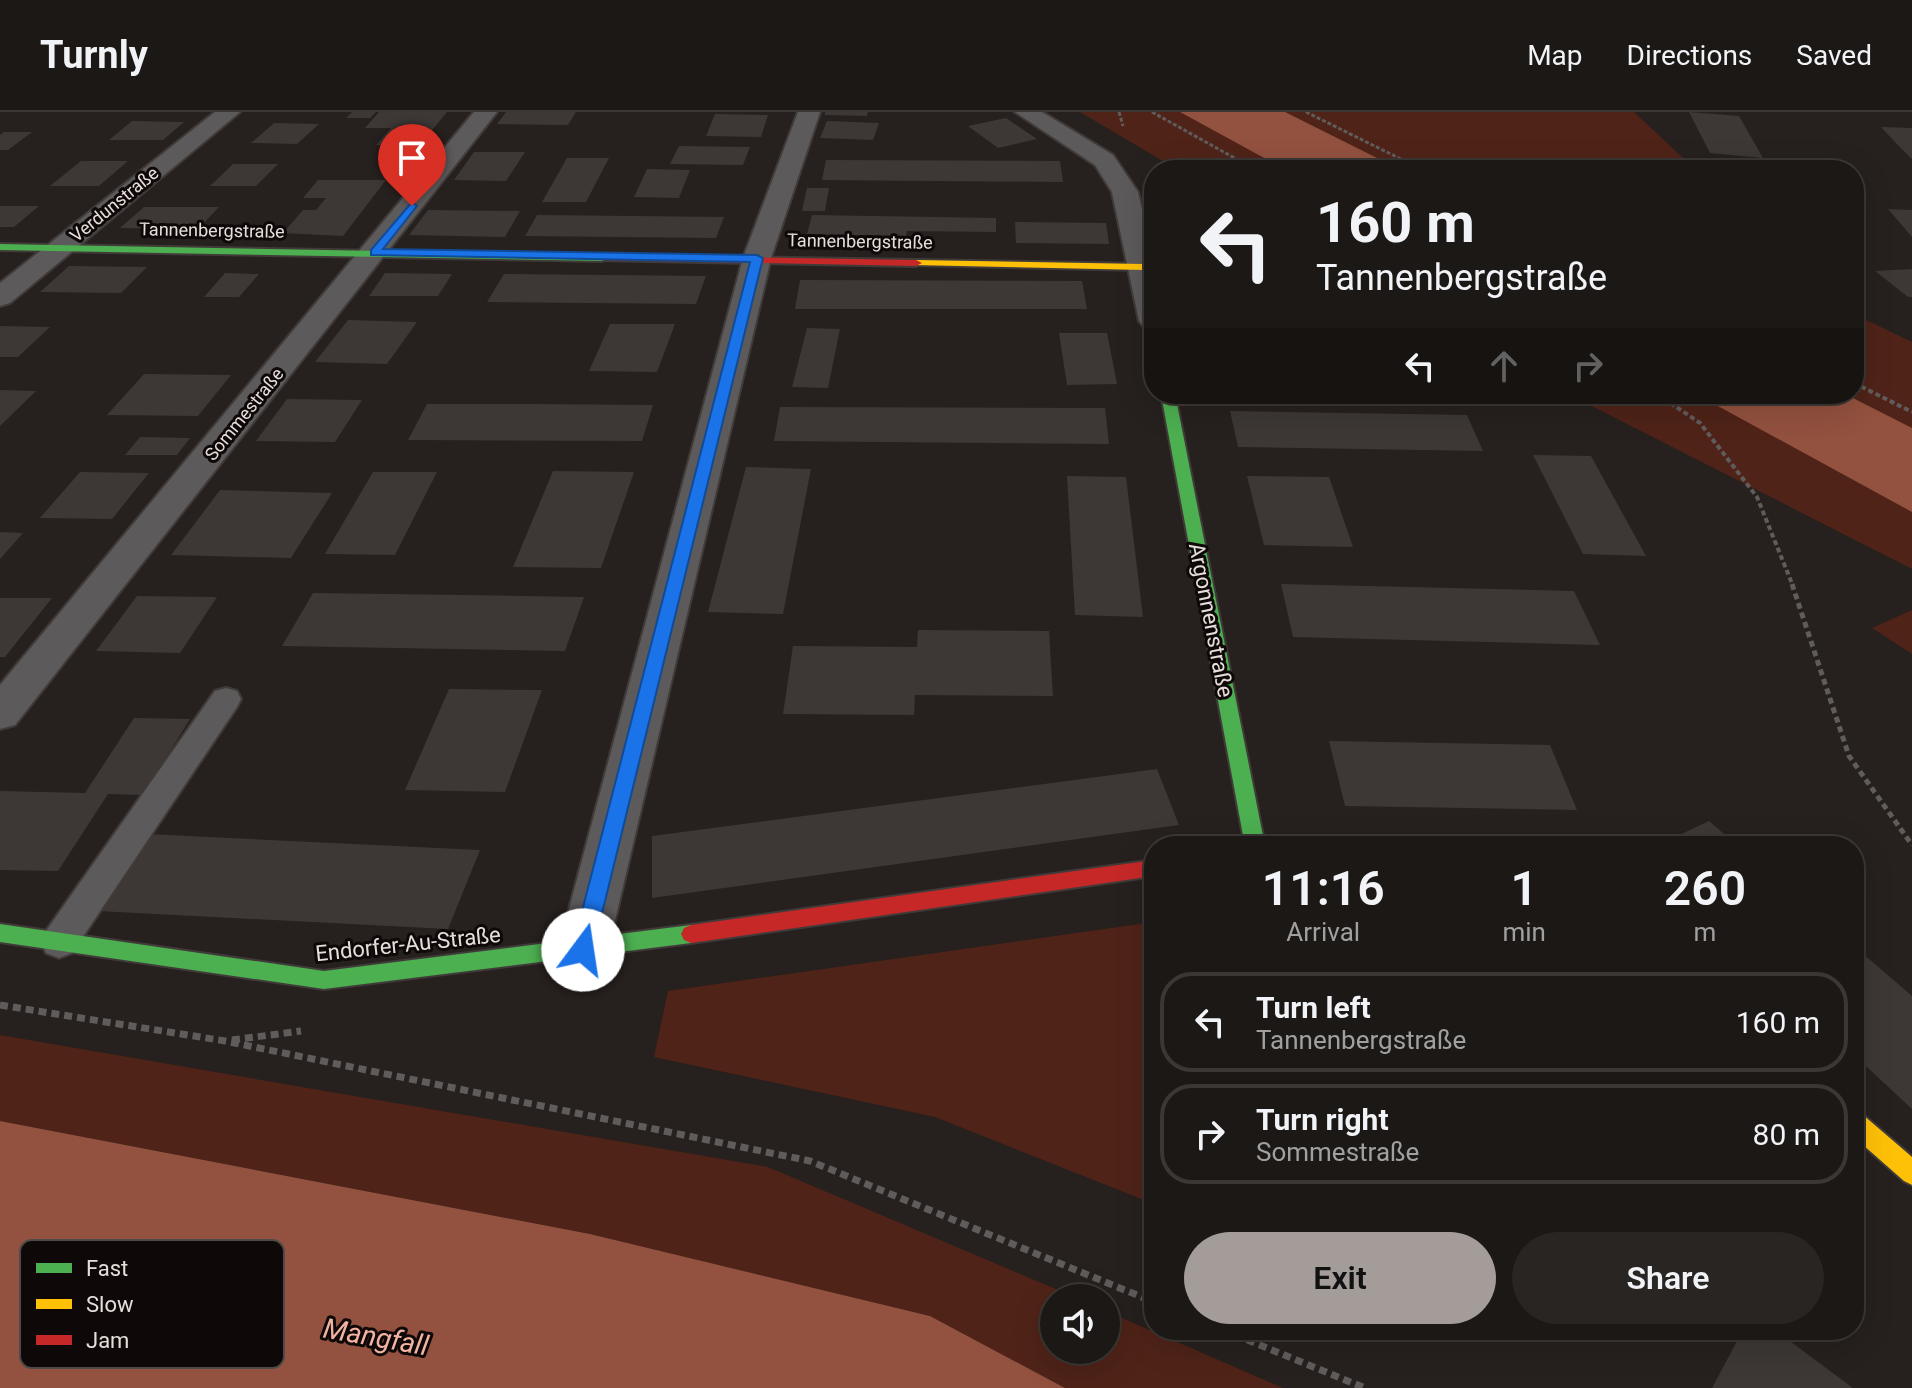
<!DOCTYPE html>
<meta charset="utf-8">
<style>
:root{--surface:#1c1816;--page:#292523;--text:#f1f3f6;--muted:#a0a0a1;--line:#3a3735;--accent:#a39c99}
body{margin:0;font-family:Roboto,sans-serif;background:var(--page);color:var(--text);height:100vh;display:flex;flex-direction:column;font-size:30px;white-space:nowrap}
*{box-sizing:border-box;margin:0}
p{font-size:26px;color:var(--muted)}
.icon{flex:none;width:44px;height:44px;fill:none;stroke:currentColor;stroke-width:2;stroke-linecap:round;stroke-linejoin:round}
.map{position:relative;flex:1;overflow:hidden}
.details{position:absolute;left:1144px;top:724px;width:720px;height:504px;display:flex;flex-direction:column;background:var(--surface);border-radius:32px;box-shadow:0 8px 32px #0002,0 0 0 2px var(--line)}
.details>*{flex:none}
.banner{position:absolute;left:1144px;top:48px;width:720px;height:244px;border-radius:32px;box-shadow:0 8px 32px #0002,0 0 0 2px var(--line);background:#1c1816;color:var(--text);overflow:hidden}
.fabs{position:absolute;left:1040px;top:1172px;display:grid;gap:16px}
.fabs a{display:grid;place-items:center;width:80px;height:80px;border-radius:50%;background:var(--surface);box-shadow:0 8px 32px #0002,0 0 0 2px var(--line);font-size:40px}
.pin{position:absolute;display:grid;place-items:center;width:68px;height:68px;color:#fff;margin:-82px -34px;border-radius:50% 50% 50% 0;rotate:-45deg;box-shadow:0 0 8px #0007}
.pin .icon{rotate:45deg}
.me{position:absolute;width:88px;margin:-44px;rotate:14deg;stroke-linejoin:round;filter:drop-shadow(0 0 6px #0008)}
.turn{display:flex;align-items:center;gap:28px;height:168px;padding:0 40px;font-size:36px}
.turn .icon{width:104px;height:104px;stroke-width:2.5}
.turn b{display:block;font-size:56px;line-height:68px}
.lanes{display:flex;align-items:center;height:76px;padding:0 40px;background:#0003;justify-content:center;gap:40px;direction:ltr}
.lanes .off{opacity:.35}
.eta{display:flex;justify-content:space-evenly;align-items:center;height:136px;text-align:center}
.eta b{font-size:48px;font-weight:600;line-height:56px}
.button{display:flex;gap:16px;margin-top:auto;padding:16px 40px}
.button a{flex:1;height:92px;border-radius:48px;background:var(--accent);color:#111;font-size:32px;font-weight:600;line-height:92px;text-align:center}
.button a+a{background:var(--page);color:var(--text)}
ul{padding:0;list-style:none}
li{display:flex;align-items:center;gap:24px;height:100px;margin:0 16px 12px;padding:0 24px;border:4px solid var(--line);border-radius:32px}
li div{flex:1}
li b{display:block;font-size:30px}
li em{font-style:normal}
header{display:flex;align-items:center;gap:48px;box-sizing:border-box;height:112px;padding:0 40px;background:var(--surface);border-bottom:2px solid var(--line)}
header strong{font-size:38px}
nav{display:flex;gap:44px;margin-inline-start:auto;font-size:28px}
.map>svg:first-child{display:block}
.green{fill:#4f2318}
.water{fill:#93513f}
.building{fill:#3d3836}
.lines{fill:none;stroke-linecap:round;stroke-linejoin:round}
.lane-casing{stroke:#403b39;stroke-width:4}
.street-casing{stroke:#403b39;stroke-width:4}
.fast-casing{stroke:#403b39;stroke-width:4}
.slow-casing{stroke:#403b39;stroke-width:4}
.jam-casing{stroke:#403b39;stroke-width:4}
.path-far3{stroke:#605c5b;stroke-width:3;stroke-dasharray:4 2;stroke-linecap:butt}
.path-far2{stroke:#605c5b;stroke-width:4;stroke-dasharray:5 3;stroke-linecap:butt}
.path-far1{stroke:#605c5b;stroke-width:5;stroke-dasharray:6 4;stroke-linecap:butt}
.path{stroke:#605c5b;stroke-width:7;stroke-dasharray:8 5;stroke-linecap:butt}
.lane{fill:#5c5a5a;fill-rule:evenodd}
.street{fill:#5c5a5a;fill-rule:evenodd}
.fast{fill:#4caf50;fill-rule:evenodd}
.slow{fill:#ffc107;fill-rule:evenodd}
.jam{fill:#c62828;fill-rule:evenodd}
.route{fill:#1a73e8;stroke:#114b97;stroke-width:2}
.labels{text-anchor:middle;dominant-baseline:central;stroke-width:6;stroke-linejoin:round;paint-order:stroke}
.far-street-label{font-size:18px;fill:#e6dedb;stroke:#0e0908}
.street-label{font-size:22px;fill:#e6dedb;stroke:#0e0908}
.near-water-label{font-size:28px;font-style:italic;fill:#f2b3a2;stroke:#0e0908}
.key{fill:#0e0908;stroke:#4f4947;stroke-width:2}
.key-label{font-size:22px;fill:#e6dedb}
</style>
<header>
<strong>Turnly</strong>
<nav><a>Map</a><a>Directions</a><a>Saved</a></nav>
</header>
<div class="map">
<svg width="1912" height="1276" viewBox="0 0 1912 1276">
<rect width="100%" height="100%" fill="#26201e"/>
<path class="green" d="M 1080,0 L 1634,0 L 1696,58 L 1178,58 Z
M 1854,202 L 1912,230 L 1912,457 L 1568,282 L 1854,282 Z
M 1912,498 L 1912,542 L 1872,516 Z
M 1154,810 L 1154,1092 L 935,1005 L 654,945 L 668,879 Z
M 0,923 L 768,1055 L 1077,1186 L 1054,1186 L 1054,1238 L 1106,1238 L 1106,1199 L 1283,1276 L 1065,1276 L 930,1204 L 590,1122 L 0,1009 Z"/>
<path class="water" d="M 1180,0 L 1285,0 L 1401,58 L 1286,58 Z
M 1696,282 L 1845,282 L 1912,316 L 1912,400 Z
M 0,1009 L 590,1122 L 930,1204 L 1065,1276 L 0,1276 Z"/>
<path class="building" d="M 352,0 L 376,0 L 370,6 L 346,6 Z
M 379,0 L 447,0 L 419,34 L 376,33 L 391,16 L 365,16 Z
M 506,0 L 576,0 L 568,13 L 497,12 Z
M 825,0 L 868,0 L 867,4 L 825,3 Z
M 1689,0 L 1739,4 L 1763,46 L 1710,41 Z
M 715,2 L 768,3 L 761,25 L 706,24 Z
M 1006,6 L 1037,27 L 998,36 L 968,14 Z
M 132,9 L 184,10 L 163,28 L 109,28 Z
M 827,9 L 879,11 L 873,28 L 820,26 Z
M 274,11 L 319,12 L 297,32 L 251,31 Z
M 1881,15 L 1912,16 L 1912,47 L 1894,29 Z
M 4,20 L 32,20 L 8,38 L 0,38 L 0,23 Z
M 679,34 L 750,35 L 743,53 L 670,52 Z
M 474,40 L 525,40 L 506,69 L 454,68 Z
M 567,46 L 609,46 L 586,90 L 542,90 Z
M 826,48 L 1060,49 L 1063,70 L 822,68 Z
M 81,49 L 128,49 L 99,74 L 50,74 Z
M 233,52 L 278,52 L 256,74 L 210,74 Z
M 647,57 L 690,58 L 679,86 L 634,85 Z
M 318,68 L 386,68 L 343,124 L 283,121 L 303,98 L 316,98 L 326,86 L 303,86 Z
M 807,76 L 829,76 L 825,99 L 802,99 Z
M 0,94 L 39,94 L 14,115 L 0,115 Z
M 144,95 L 219,95 L 198,117 L 120,116 Z
M 1888,97 L 1912,98 L 1912,125 Z
M 428,98 L 520,99 L 505,125 L 409,123 Z
M 537,103 L 635,104 L 724,105 L 716,126 L 525,124 Z
M 812,103 L 996,106 L 996,120 L 907,119 L 906,124 L 807,122 Z
M 1015,110 L 1106,111 L 1109,132 L 1016,131 Z
M 69,154 L 147,155 L 121,181 L 40,180 Z
M 1912,157 L 1912,185 L 1908,185 L 1875,159 Z
M 225,161 L 259,162 L 239,185 L 204,185 Z
M 385,161 L 452,162 L 438,184 L 369,184 Z
M 504,162 L 706,164 L 696,192 L 487,190 Z
M 800,168 L 1082,169 L 1087,197 L 795,197 Z
M 348,208 L 417,210 L 387,252 L 315,250 Z
M 610,212 L 675,212 L 657,260 L 589,259 Z
M 0,214 L 50,215 L 18,245 L 0,245 Z
M 807,216 L 840,217 L 828,276 L 792,275 Z
M 1059,221 L 1107,221 L 1117,272 L 1067,273 Z
M 144,262 L 231,263 L 198,304 L 107,303 Z
M 0,278 L 36,279 L 0,314 Z
M 287,287 L 362,288 L 335,330 L 256,329 Z
M 427,292 L 534,292 L 653,293 L 642,329 L 408,328 Z
M 780,295 L 1105,296 L 1109,332 L 774,329 Z
M 1230,299 L 1467,303 L 1483,339 L 1238,335 Z
M 140,325 L 190,326 L 177,343 L 125,343 Z
M 1533,343 L 1591,344 L 1646,444 L 1583,442 Z
M 746,355 L 811,357 L 783,502 L 708,500 Z
M 553,359 L 634,360 L 601,456 L 513,455 Z
M 80,360 L 149,361 L 112,407 L 40,406 Z
M 373,360 L 437,360 L 395,443 L 325,442 Z
M 1067,364 L 1126,365 L 1143,505 L 1075,503 Z
M 1247,364 L 1329,365 L 1353,435 L 1264,433 Z
M 220,378 L 332,381 L 291,446 L 171,443 Z
M 0,420 L 23,421 L 0,447 Z
M 1281,472 L 1574,479 L 1600,533 L 1293,525 Z
M 313,481 L 464,483 L 584,485 L 565,539 L 282,534 Z
M 137,484 L 217,485 L 180,541 L 96,539 Z
M 0,486 L 52,486 L 5,545 L 0,545 Z
M 918,518 L 1049,519 L 1053,584 L 915,583 L 914,603 L 783,602 L 793,534 L 917,535 Z
M 449,577 L 542,578 L 505,680 L 405,678 Z
M 134,606 L 190,607 L 143,683 L 108,682 L 58,759 L 0,758 L 0,679 L 85,681 Z
M 1329,629 L 1550,633 L 1577,698 L 1345,694 Z
M 1157,657 L 1179,713 L 652,786 L 652,724 Z
M 1709,709 L 1738,734 L 1656,734 Z
M 147,722 L 480,738 L 448,817 L 98,799 Z
M 1854,834 L 1912,884 L 1912,997 L 1854,943 Z
M 1743,1218 L 1775,1218 L 1853,1276 L 1712,1276 Z"/>
<g class="lines">
<defs>
<path id="lane" d="M 226,576 L 237,579 L 241,587 L 237,595 L 72,841 L 59,846 L 46,841 L 41,830 L 46,819 L 215,579 Z"/>
<path id="street" d="M 215,0 L 240,0 L 10,191 L 0,194 L 0,171 Z
M 474,0 L 497,0 L 15,613 L 0,617 L 0,573 Z
M 798,0 L 820,0 L 771,146 L 608,838 L 601,853 L 583,860 L 565,853 L 558,838 L 743,146 Z
M 1015,0 L 1042,0 L 1113,43 L 1138,80 L 1154,148 L 1154,218 L 1144,215 L 1139,209 L 1112,80 L 1095,53 Z"/>
<path id="fast" d="M 0,132 L 602,143 L 608,146 L 602,149 L 0,138 Z
M 1161,282 L 1175,282 L 1265,734 L 1245,734 Z
M 0,812 L 324,859 L 691,813 L 698,816 L 701,822 L 698,828 L 691,831 L 324,877 L 0,830 Z"/>
<path id="slow" d="M 916,148 L 1144,152 L 1150,155 L 1144,158 L 912,153 L 910,151 Z
M 1854,999 L 1862,1002 L 1912,1045 L 1912,1073 L 1904,1069 L 1854,1025 Z"/>
<path id="jam" d="M 602,143 L 916,148 L 922,151 L 916,154 L 598,148 L 596,146 Z
M 1154,748 L 1154,764 L 691,831 L 684,828 L 681,822 L 684,816 L 691,813 Z"/>
</defs>
<use href="#lane" class="lane-casing"/>
<use href="#street" class="street-casing"/>
<use href="#fast" class="fast-casing"/>
<use href="#slow" class="slow-casing"/>
<use href="#jam" class="jam-casing"/>
<path class="path-far3" d="M 1119,0 L 1123,14
M 1152,0 L 1256,58
M 1306,0 L 1423,58"/>
<path class="path-far2" d="M 1854,271 L 1912,300
M 1657,282 L 1700,311 L 1757,385 L 1793,474"/>
<path class="path-far1" d="M 1792,472 L 1849,644 L 1912,733"/>
<path class="path" d="M 0,893 L 225,929 L 810,1049 L 1154,1190
M 232,928 L 301,919
M 1223,1218 L 1365,1276"/>
<use href="#lane" class="lane"/>
<use href="#street" class="street"/>
<use href="#fast" class="fast"/>
<use href="#slow" class="slow"/>
<use href="#jam" class="jam"/>
</g>
<path class="route" d="M 412,90 L 417,94 L 383,137 L 757,143 L 763,146 L 593,838 L 590,844 L 583,847 L 575,844 L 572,838 L 750,150 L 371,143 L 371,138 Z"/>
<g class="labels">
<g class="far-street-label">
<text transform="translate(114 92) rotate(-39)">Verdunstraße</text>
<text transform="translate(212 118) rotate(1)">Tannenbergstraße</text>
<text transform="translate(860 129) rotate(1)">Tannenbergstraße</text>
<text transform="translate(244 302) rotate(-51)">Sommestraße</text>
</g>
<g class="street-label">
<text transform="translate(1211 508) rotate(79)">Argonnenstraße</text>
<text transform="translate(408 832) rotate(-6)">Endorfer-Au-Straße</text>
</g>
<g class="near-water-label">
<text transform="translate(376 1225) rotate(10)">Mangfall</text>
</g>
</g>
<rect x="20" y="1128" width="264" height="128" rx="12" class="key"/>
<rect x="36" y="1151" width="36" height="10" fill="#4caf50"/>
<rect x="36" y="1187" width="36" height="10" fill="#ffc107"/>
<rect x="36" y="1223" width="36" height="10" fill="#c62828"/>
<g class="key-label">
<text x="86" y="1164">Fast</text>
<text x="86" y="1200">Slow</text>
<text x="86" y="1236">Jam</text>
</g>
</svg>
<div class="fabs">
<a><svg class="icon" aria-label="sound" viewBox="0 0 24 24"><path d="M4 9h4l5-4v14l-5-4H4zM17 9q2 3 0 6"/></svg></a>
</div>
<div class="pin" style="left:412px;top:94px;background:#d93025"><svg class="icon" aria-label="arrive" viewBox="0 0 24 24"><path d="M6 21V4h12l-3 4 3 4H6"/></svg></div>
<svg class="me" style="left:583px;top:838px" viewBox="-20 -20 40 40"><circle r="19" fill="#fff"/><path d="M0-13L10 11 0 6-10 11z" fill="#1a73e8"/></svg>
<div class="banner">
<div class="turn"><svg class="icon" aria-label="left" viewBox="0 0 24 24"><path d="M17 20v-9H6M10 6l-5 5 5 5"/></svg><div><b>160 m</b>Tannenbergstraße</div></div>
<div class="lanes"><svg class="icon" aria-label="left" viewBox="0 0 24 24"><path d="M17 20v-9H6M10 6l-5 5 5 5"/></svg><svg class="icon off" aria-label="ahead" viewBox="0 0 24 24"><path d="M12 20V5M6 11l6-6 6 6"/></svg><svg class="icon off" aria-label="right" viewBox="0 0 24 24"><path d="M7 20v-9h11M14 6l5 5-5 5"/></svg></div>
</div>
<section class="details">
<div class="eta">
<div><b>11:16</b><p>Arrival</p></div>
<div><b>1</b><p>min</p></div>
<div><b>260</b><p>m</p></div>
</div>
<ul>
<li><svg class="icon" aria-label="left" viewBox="0 0 24 24"><path d="M17 20v-9H6M10 6l-5 5 5 5"/></svg><div><b>Turn left</b><p>Tannenbergstraße</p></div><em>160 m</em></li>
<li><svg class="icon" aria-label="right" viewBox="0 0 24 24"><path d="M7 20v-9h11M14 6l5 5-5 5"/></svg><div><b>Turn right</b><p>Sommestraße</p></div><em>80 m</em></li>
</ul>
<div class="button"><a>Exit</a><a>Share</a></div>
</section>
</div>
